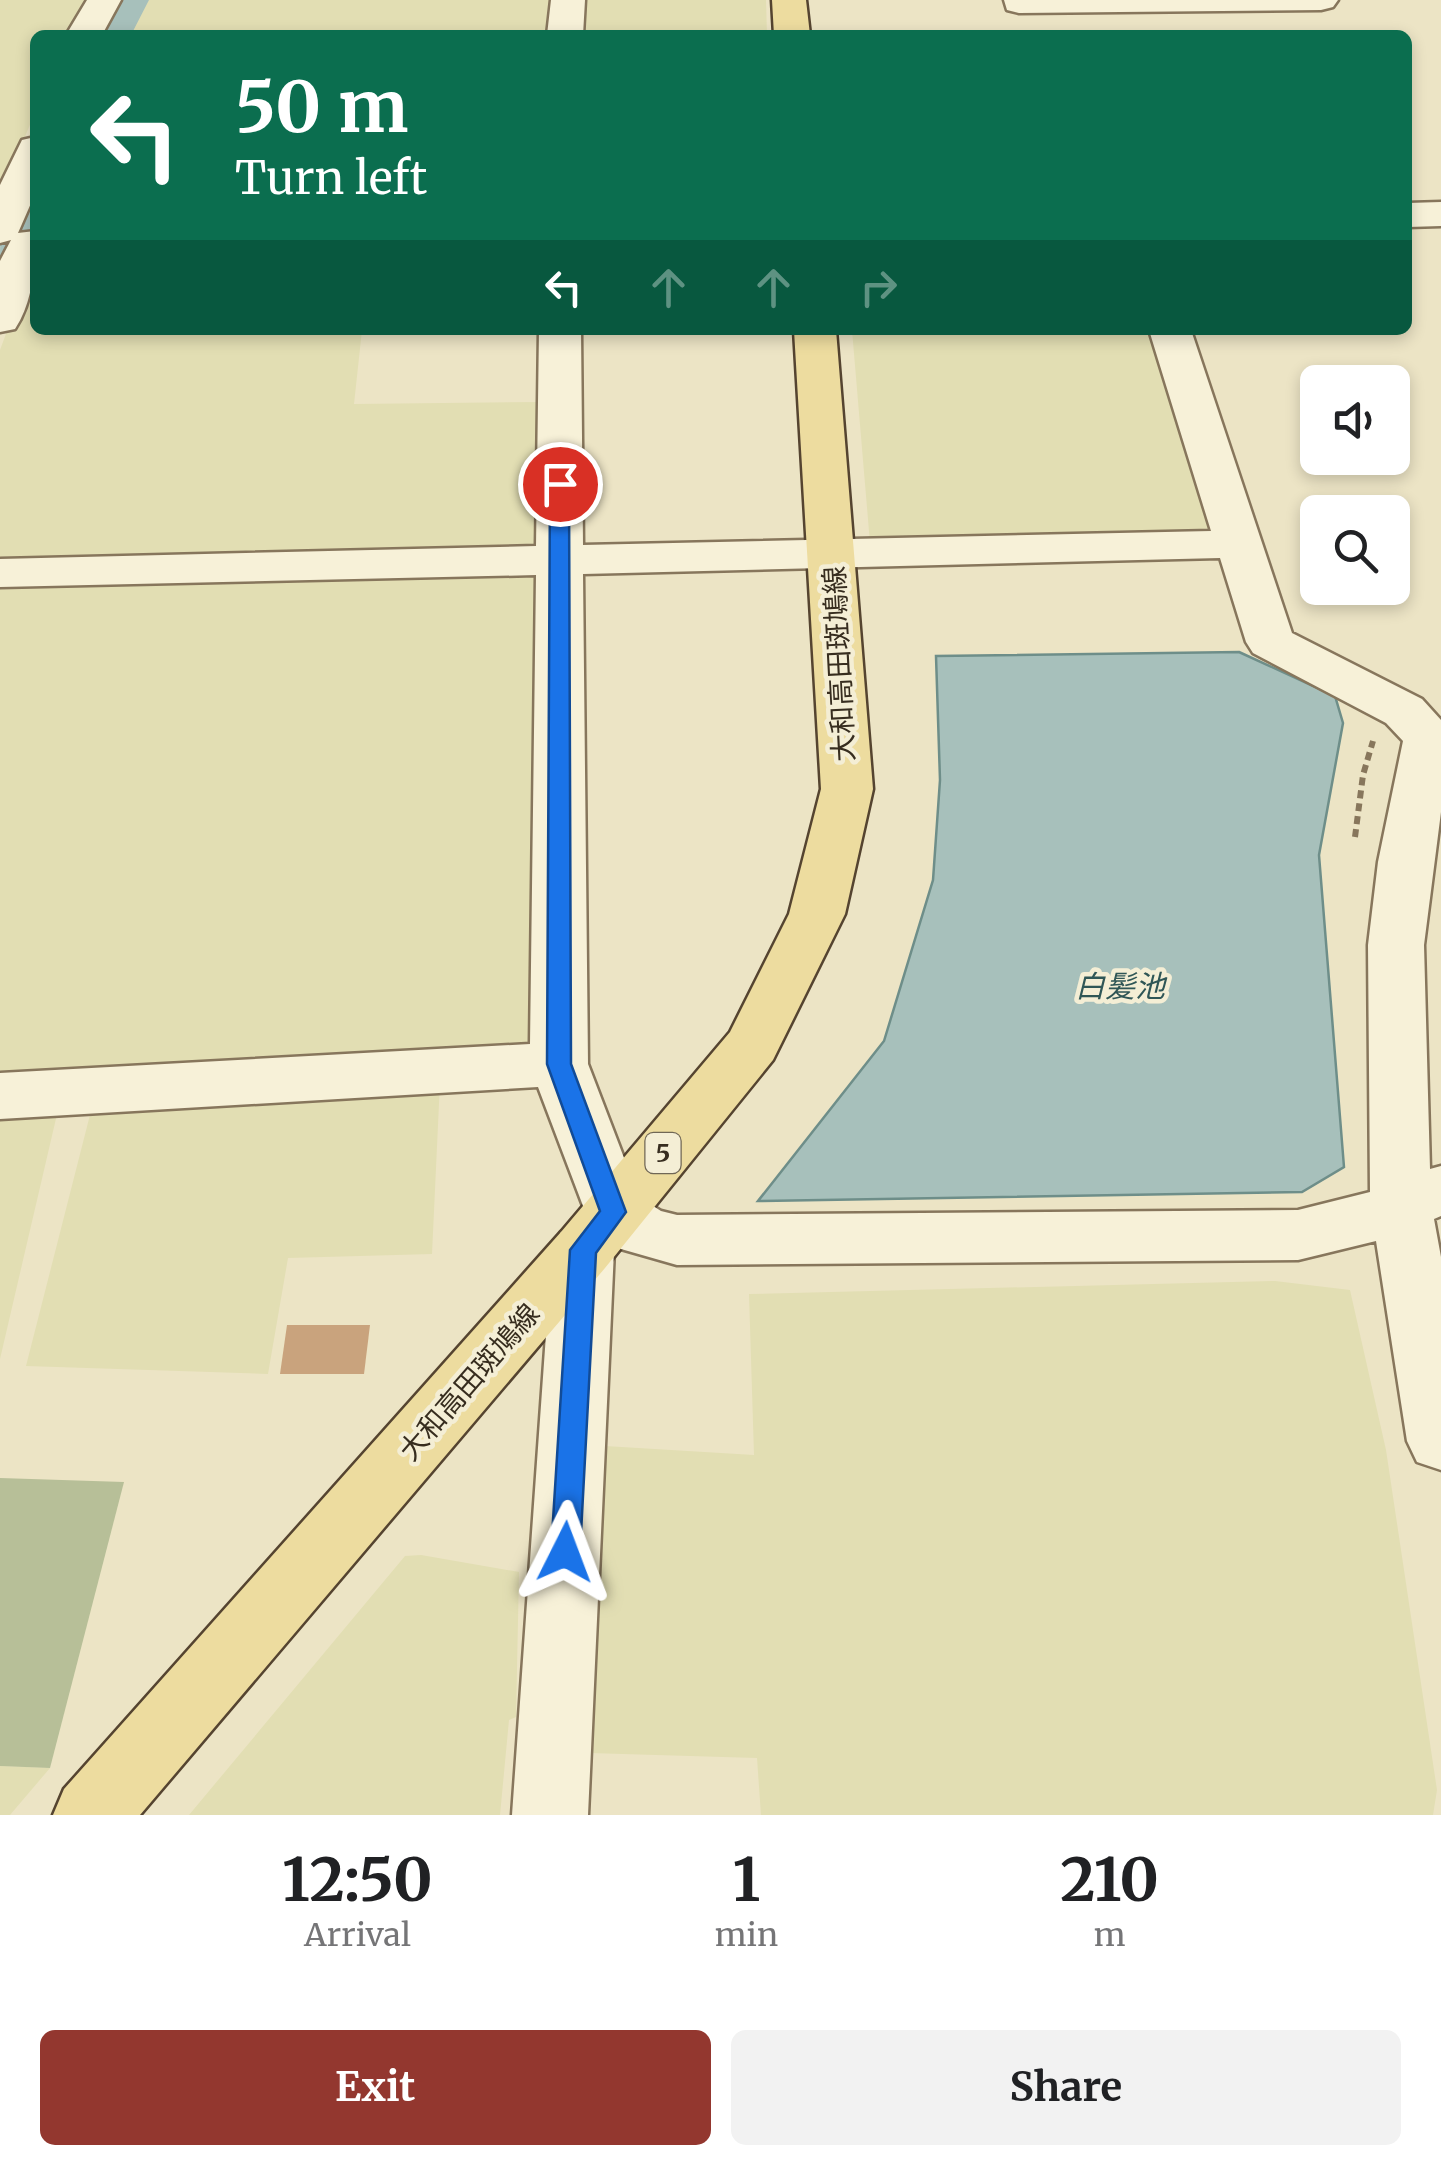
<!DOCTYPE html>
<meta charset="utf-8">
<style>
:root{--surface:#fff;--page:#f2f2f2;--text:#202124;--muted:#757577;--accent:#93372f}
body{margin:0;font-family:Merriweather,"Noto Sans JP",serif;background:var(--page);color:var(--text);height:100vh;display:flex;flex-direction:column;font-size:38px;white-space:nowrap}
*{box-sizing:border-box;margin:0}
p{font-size:32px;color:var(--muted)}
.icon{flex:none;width:55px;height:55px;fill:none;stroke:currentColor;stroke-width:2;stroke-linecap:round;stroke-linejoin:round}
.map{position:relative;height:1815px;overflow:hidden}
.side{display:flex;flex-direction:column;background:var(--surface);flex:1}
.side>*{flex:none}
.hud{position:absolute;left:30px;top:30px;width:1382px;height:305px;border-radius:15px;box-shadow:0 5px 15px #0003;background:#0b6e4f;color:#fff;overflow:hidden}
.fabs{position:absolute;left:1300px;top:365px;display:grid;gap:20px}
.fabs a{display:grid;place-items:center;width:110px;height:110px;border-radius:15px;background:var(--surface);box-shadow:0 5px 15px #0003;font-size:50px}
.pin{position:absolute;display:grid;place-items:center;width:85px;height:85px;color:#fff;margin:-42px;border:5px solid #fff;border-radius:50%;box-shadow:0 2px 10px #0007}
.me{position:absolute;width:110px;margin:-55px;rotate:3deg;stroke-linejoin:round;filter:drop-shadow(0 0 8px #0008)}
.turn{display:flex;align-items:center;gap:35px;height:210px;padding:0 40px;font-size:45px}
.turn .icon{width:130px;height:130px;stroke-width:2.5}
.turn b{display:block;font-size:70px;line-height:85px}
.lanes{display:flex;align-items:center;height:95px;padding:0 40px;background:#0003;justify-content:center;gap:50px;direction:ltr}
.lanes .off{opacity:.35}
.eta{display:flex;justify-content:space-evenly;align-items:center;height:170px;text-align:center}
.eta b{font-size:60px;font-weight:700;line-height:70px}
.cta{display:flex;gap:20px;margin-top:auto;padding:20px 40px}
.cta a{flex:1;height:115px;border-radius:15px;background:var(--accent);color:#fff;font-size:40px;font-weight:700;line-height:115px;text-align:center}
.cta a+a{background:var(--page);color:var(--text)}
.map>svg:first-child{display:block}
.farmland{fill:#e2deb3}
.cemetery{fill:#b7bf98}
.water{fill:#a7c0bb;stroke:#6e8e89;stroke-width:2.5}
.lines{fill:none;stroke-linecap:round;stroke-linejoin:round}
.river{fill:#a7c0bb;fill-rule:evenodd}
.building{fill:#c9a37d}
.minor-casing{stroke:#87765c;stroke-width:5}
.primary-casing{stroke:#554430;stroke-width:5}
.path{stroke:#87765c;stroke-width:6;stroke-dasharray:8 5;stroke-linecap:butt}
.minor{fill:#f7f1d8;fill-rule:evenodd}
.primary{fill:#eddc9f;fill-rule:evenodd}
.route{fill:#1a73e8;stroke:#114b97;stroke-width:2.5}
.labels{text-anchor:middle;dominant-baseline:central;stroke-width:9;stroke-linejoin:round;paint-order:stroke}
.shield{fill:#f4eed5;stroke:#706756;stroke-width:2.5}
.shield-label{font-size:25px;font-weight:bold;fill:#372d1f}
.street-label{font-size:28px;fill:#372d1f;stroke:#f4eed5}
.water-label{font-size:30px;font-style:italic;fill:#2f5656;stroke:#f4eed5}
</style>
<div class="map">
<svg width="1441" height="1815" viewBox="0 0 1441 1815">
<rect width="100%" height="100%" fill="#ece4c5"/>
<path class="farmland" d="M 0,0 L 88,0 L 70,35 L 35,35 L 35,113 L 0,195 Z
M 141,0 L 553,0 L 551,35 L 120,35 Z
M 579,0 L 766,0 L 767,35 L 578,35 Z
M 35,269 L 35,330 L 362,330 L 354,404 L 543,402 L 543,555 L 0,567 L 0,350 L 27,277 Z
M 852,330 L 1160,330 L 1226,535 L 870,543 Z
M 542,573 L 536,1047 L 0,1078 L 0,586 Z
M 440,1082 L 432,1254 L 288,1258 L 268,1374 L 26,1366 L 92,1107 Z
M 58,1110 L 0,1359 L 0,1116 Z
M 1275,1281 L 1350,1290 L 1386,1450 L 1437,1790 L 1433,1815 L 761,1815 L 757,1758 L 589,1753 L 605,1446 L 754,1455 L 749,1294 Z
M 421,1555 L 519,1572 L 516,1717 L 509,1720 L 500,1815 L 189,1815 L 405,1556 Z
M 0,1766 L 50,1768 L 10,1815 L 0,1815 Z"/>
<path class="cemetery" d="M 0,1478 L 124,1482 L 50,1768 L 0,1766 Z"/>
<path class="water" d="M 1239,652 L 1335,696 L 1343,723 L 1319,855 L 1344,1167 L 1302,1192 L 758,1201 L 884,1041 L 933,880 L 940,780 L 936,656 Z"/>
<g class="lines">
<path class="river" d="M 97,0 L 149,0 L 131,35 L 77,35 Z
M 35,186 L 35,250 L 22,260 L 0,266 C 0,237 0,215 14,191 Z"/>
</g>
<path class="building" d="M 287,1325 L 370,1325 L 364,1374 L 280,1374 Z"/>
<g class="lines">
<defs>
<path id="minor" d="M 87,0 L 121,0 L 102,35 L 66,35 Z
M 551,0 L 585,0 L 583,35 L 547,35 Z
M 1004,0 L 1338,0 L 1333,7 L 1321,10 L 1019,13 L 1007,10 Z
M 35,137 L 35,194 L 18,233 L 35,231 C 35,265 34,300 15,329 L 0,332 L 0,261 L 11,240 L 0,243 L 0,185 L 22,140 Z
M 1441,202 L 1441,226 L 1408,227 L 1408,203 Z
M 539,330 L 581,330 L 583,545 L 1211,531 L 1149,330 L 1191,330 L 1292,633 L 1422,699 L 1441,720 L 1441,812 L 1424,945 L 1430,1169 L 1441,1166 L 1441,1216 L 1434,1219 L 1441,1257 L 1441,1470 L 1417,1462 L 1407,1441 L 1376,1241 L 1298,1260 L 677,1265 L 621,1249 L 610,1241 L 614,1250 L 588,1815 L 512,1815 L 552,1250 L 561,1232 L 583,1225 L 591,1227 L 538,1087 L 0,1119 L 0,1073 L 530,1044 L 536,575 L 0,587 L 0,559 L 536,546 ZM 1220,558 L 1246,642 L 1253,653 L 1386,723 L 1403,741 L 1378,862 L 1368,945 L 1370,1192 L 1298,1210 L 677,1215 L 661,1211 L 639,1197 L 588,1064 L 583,574 Z"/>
<path id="primary" d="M 772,0 L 806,0 L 810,35 L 774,35 Z
M 794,330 L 836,330 L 873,789 L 845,914 L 773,1060 L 605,1268 L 140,1815 L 53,1815 L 64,1789 L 561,1232 L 730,1032 L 789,914 L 821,789 Z"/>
</defs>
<use href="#minor" class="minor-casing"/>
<use href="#primary" class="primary-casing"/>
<path class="path" d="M 1355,837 L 1363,775 L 1373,741"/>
<use href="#minor" class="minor"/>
<use href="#primary" class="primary"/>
</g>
<path class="route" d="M 560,478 L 569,484 L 571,1064 L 626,1212 L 596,1253 L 580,1552 L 575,1561 L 565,1564 L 555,1561 L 551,1552 L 570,1250 L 600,1211 L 547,1064 L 550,484 Z"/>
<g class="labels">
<rect class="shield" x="645.5" y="1133" width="35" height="40" rx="8"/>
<g class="shield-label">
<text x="663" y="1153">5</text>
</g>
<g class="street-label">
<text transform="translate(839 664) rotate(-93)">大和高田斑鳩線</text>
<text transform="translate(469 1382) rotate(-49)">大和高田斑鳩線</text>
</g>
<g class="water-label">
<text x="1120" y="986">白髪池</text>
</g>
</g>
</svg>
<div class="fabs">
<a><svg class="icon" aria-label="sound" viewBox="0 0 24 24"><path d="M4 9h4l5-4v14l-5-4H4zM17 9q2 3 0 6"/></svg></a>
<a><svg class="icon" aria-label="search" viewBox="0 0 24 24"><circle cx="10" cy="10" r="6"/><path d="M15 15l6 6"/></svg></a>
</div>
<div class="pin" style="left:560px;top:484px;background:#d93025"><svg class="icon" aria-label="arrive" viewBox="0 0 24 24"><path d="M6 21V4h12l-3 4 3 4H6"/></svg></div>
<svg class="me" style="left:565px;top:1552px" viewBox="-20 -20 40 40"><path d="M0-17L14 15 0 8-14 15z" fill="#1a73e8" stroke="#fff" stroke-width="4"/></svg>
<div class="hud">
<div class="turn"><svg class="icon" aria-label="left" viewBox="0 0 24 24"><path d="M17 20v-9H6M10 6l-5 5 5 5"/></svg><div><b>50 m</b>Turn left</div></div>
<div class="lanes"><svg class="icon" aria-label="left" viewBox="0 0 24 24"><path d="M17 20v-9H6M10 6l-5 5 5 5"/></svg><svg class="icon off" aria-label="ahead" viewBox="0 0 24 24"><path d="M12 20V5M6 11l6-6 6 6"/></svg><svg class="icon off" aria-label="ahead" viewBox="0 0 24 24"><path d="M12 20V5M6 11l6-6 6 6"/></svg><svg class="icon off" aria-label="right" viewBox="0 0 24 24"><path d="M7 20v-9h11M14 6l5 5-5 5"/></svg></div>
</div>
</div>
<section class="side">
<div class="eta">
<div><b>12:50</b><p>Arrival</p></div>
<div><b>1</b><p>min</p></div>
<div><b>210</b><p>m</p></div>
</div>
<div class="cta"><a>Exit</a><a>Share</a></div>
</section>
